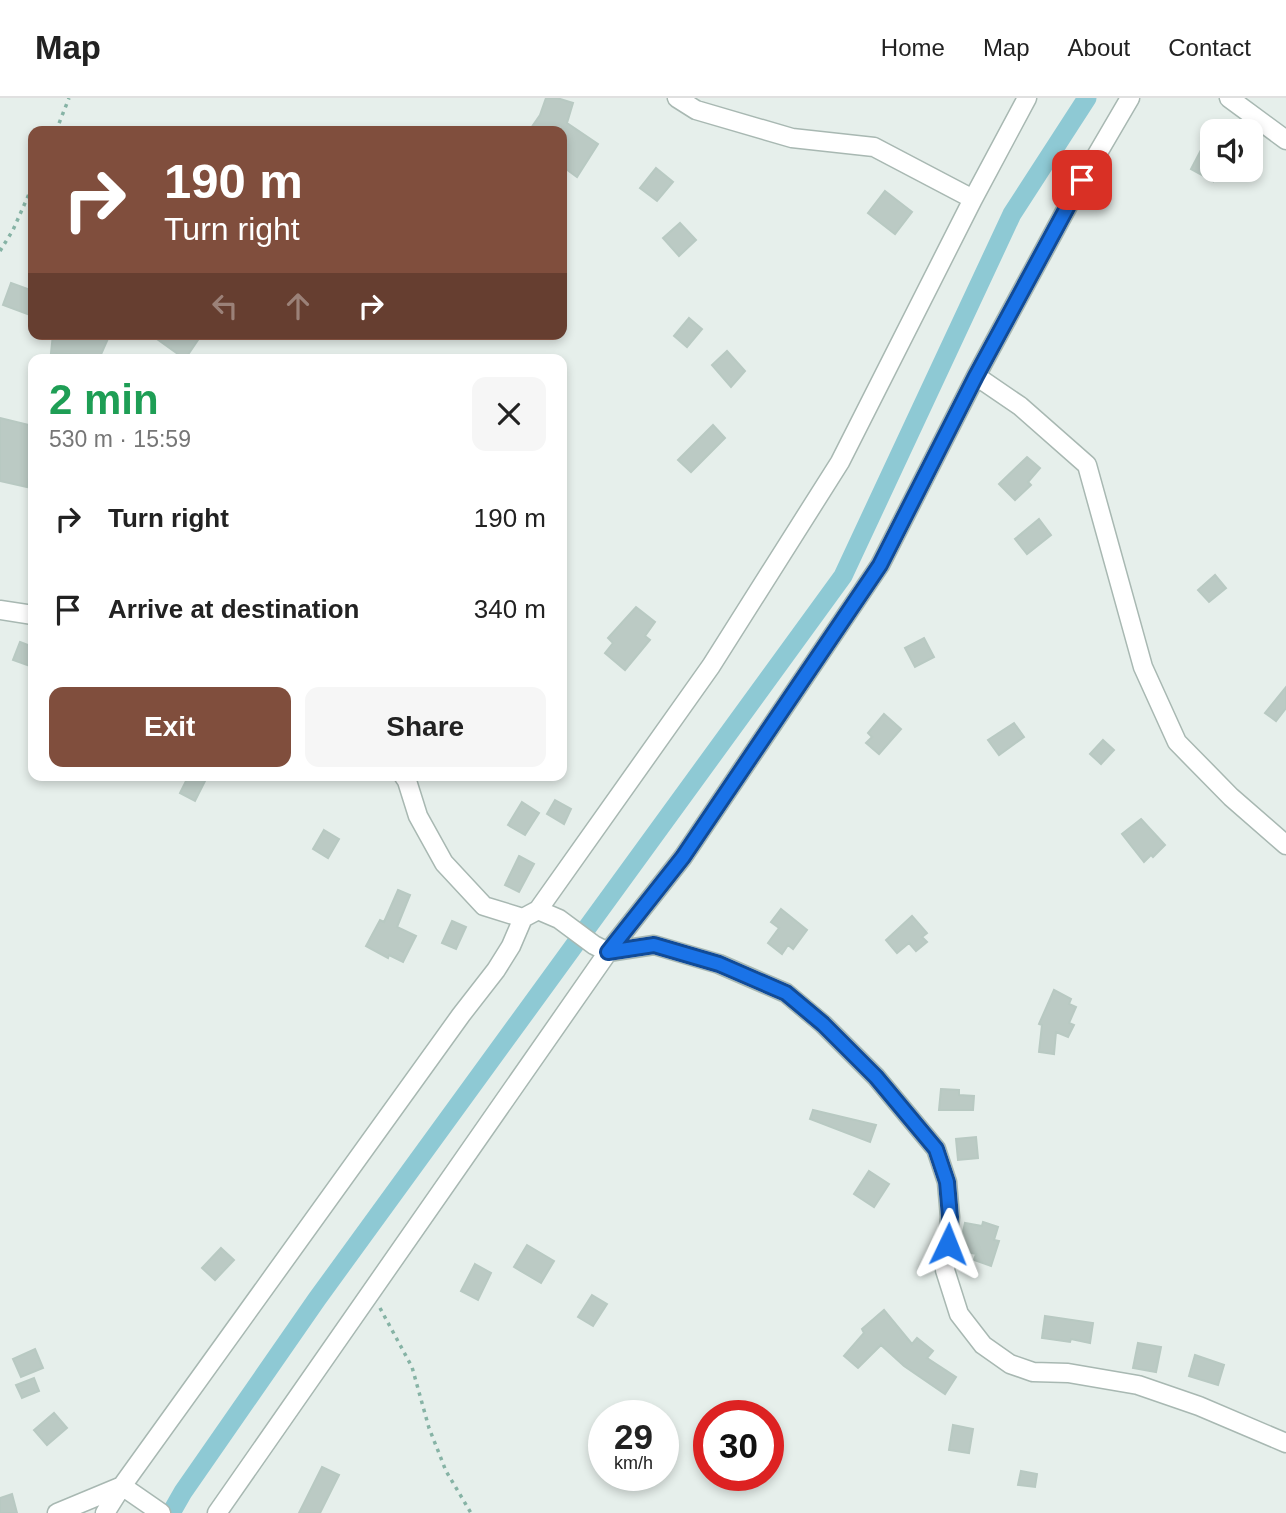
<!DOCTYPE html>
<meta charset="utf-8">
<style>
:root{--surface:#fff;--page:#f6f6f6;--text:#222;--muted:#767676;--line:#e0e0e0;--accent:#804e3d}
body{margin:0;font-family:Arial,sans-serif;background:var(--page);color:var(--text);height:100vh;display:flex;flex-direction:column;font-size:26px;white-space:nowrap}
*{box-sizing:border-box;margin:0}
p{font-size:23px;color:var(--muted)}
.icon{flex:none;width:38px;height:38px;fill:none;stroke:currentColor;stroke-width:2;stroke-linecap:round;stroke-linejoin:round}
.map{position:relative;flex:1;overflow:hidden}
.drawer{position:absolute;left:28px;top:256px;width:539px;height:427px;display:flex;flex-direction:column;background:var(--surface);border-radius:14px;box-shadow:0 4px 10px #0003}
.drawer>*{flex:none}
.top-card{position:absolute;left:28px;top:28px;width:539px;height:214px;border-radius:14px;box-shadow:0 4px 10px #0003;background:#804e3d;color:#fff;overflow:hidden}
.buttons{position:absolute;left:1200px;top:21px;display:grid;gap:14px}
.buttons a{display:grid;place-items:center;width:63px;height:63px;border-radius:14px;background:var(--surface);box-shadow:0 4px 10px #0003;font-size:35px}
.speed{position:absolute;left:588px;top:1302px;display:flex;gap:14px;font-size:35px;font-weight:700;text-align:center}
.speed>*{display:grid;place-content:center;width:91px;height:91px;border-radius:50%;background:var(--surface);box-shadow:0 4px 10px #0003;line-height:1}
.speed small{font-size:18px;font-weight:400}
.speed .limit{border:10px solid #d22;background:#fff;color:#111}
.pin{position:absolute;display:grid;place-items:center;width:60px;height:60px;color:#fff;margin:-30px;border-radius:14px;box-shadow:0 4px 10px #0006}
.me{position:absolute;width:77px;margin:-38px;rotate:2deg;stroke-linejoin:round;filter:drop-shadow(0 0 5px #0008)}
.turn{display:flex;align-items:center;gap:24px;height:147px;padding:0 21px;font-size:32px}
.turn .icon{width:91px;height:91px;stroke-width:2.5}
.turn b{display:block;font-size:49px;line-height:60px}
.lanes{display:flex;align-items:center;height:66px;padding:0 21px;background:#0003;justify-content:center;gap:35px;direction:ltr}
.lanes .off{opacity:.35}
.round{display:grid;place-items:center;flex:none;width:74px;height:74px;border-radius:14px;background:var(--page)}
.headline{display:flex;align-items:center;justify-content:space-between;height:119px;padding:0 21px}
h1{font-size:42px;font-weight:600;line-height:52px;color:#1e9e55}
.primary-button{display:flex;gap:14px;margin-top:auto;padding:14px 21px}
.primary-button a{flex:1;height:80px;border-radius:14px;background:var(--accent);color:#fff;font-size:28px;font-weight:600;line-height:80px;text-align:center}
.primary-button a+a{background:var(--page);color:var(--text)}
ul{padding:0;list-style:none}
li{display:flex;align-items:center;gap:21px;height:91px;padding:0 21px}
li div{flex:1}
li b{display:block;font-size:26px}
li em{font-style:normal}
header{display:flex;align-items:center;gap:42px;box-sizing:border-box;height:98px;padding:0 35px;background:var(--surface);border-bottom:2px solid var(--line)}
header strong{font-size:33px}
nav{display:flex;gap:38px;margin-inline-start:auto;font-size:24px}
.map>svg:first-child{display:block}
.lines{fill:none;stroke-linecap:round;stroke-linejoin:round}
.canal{stroke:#8ec9d4;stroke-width:19}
.building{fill:#bbcac4;stroke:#b8c9c2;stroke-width:2}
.minor-casing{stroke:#a8b8b2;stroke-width:21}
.path{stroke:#86b3a5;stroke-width:3.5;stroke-dasharray:3.5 5;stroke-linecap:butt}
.minor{stroke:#fff;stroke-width:18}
.route-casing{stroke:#114b97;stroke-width:18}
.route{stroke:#1a73e8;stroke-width:12}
</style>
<header>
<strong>Map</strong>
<nav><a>Home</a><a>Map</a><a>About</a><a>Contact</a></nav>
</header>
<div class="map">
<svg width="1286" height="1415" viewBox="0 0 1286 1415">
<rect width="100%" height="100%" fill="#e6efeb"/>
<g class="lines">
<path class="canal" d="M 171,1415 L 183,1394 L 317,1201 L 843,478 L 1012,116 L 1087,0"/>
</g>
<path class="building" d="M 546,0 L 557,0 L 573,5 L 567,25 L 598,46 L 577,79 L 562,68 L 562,33 L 529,33 L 540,17 Z
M 1202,50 L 1213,56 L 1213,83 L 1191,71 Z
M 656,70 L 673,84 L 657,103 L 640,90 Z
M 885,93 L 912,114 L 895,136 L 868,115 Z
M 680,125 L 696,142 L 679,158 L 663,140 Z
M 11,185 L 33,193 L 33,218 L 3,207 Z
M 689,220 L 702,231 L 687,249 L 674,238 Z
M 53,236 L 110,236 L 99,261 L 81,261 L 82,257 L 51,255 Z
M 150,236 L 202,236 L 185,261 Z
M 727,253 L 745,273 L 731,289 L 712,267 Z
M 0,320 L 33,328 L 33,360 L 27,389 L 0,383 Z
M 713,327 L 725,340 L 691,374 L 678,362 Z
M 1027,359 L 1040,370 L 1028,384 L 1031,387 L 1015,402 L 999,386 Z
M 1039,421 L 1051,437 L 1027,456 L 1015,441 Z
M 1215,477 L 1226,490 L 1209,504 L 1198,492 Z
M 636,509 L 655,524 L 645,538 L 650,542 L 625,572 L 605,555 L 613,545 L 608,540 Z
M 924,540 L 934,559 L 915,569 L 905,550 Z
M 20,544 L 33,549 L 33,569 L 13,562 Z
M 1286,589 L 1286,610 L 1276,623 L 1265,615 Z
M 884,616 L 901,631 L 879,656 L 866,645 L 872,639 L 868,635 Z
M 1014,625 L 1024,639 L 999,657 L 988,642 Z
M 1103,642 L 1114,652 L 1101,666 L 1090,656 Z
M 189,677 L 208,677 L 195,703 L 180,695 Z
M 555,702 L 571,711 L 564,726 L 547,716 Z
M 522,704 L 539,715 L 525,737 L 508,727 Z
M 1141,721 L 1165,747 L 1153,759 L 1151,757 L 1144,764 L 1122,736 Z
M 324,732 L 339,741 L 328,760 L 313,751 Z
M 519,758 L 534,766 L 519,794 L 505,787 Z
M 398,792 L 410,797 L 397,829 L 416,838 L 403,864 L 389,857 L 388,860 L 366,848 L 380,822 L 384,824 Z
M 781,811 L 807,832 L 793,851 L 788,847 L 782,856 L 768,845 L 779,830 L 771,824 Z
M 912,818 L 927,835 L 922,839 L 927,844 L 916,853 L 909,845 L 897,855 L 886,842 Z
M 452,823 L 466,829 L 456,851 L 442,845 Z
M 1054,892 L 1071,901 L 1069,906 L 1076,909 L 1069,925 L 1074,927 L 1068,939 L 1056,934 L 1054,956 L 1039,954 L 1042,927 L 1039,926 Z
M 941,991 L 959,992 L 959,997 L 974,998 L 973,1012 L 939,1012 Z
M 813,1012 L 876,1027 L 870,1044 L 810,1021 Z
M 976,1039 L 978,1060 L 958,1062 L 956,1041 Z
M 869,1073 L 889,1086 L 874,1109 L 854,1096 Z
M 983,1124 L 998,1129 L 994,1142 L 999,1143 L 991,1168 L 974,1162 L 976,1156 L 959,1152 L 965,1125 L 982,1128 Z
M 527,1147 L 554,1163 L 541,1185 L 514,1169 Z
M 221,1150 L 234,1162 L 215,1182 L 202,1170 Z
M 475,1166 L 491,1175 L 478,1202 L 461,1193 Z
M 592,1197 L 607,1206 L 593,1228 L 578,1219 Z
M 884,1212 L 912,1246 L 917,1240 L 933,1253 L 927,1260 L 956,1279 L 945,1296 L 904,1268 L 881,1247 L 858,1270 L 844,1258 L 864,1235 L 862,1231 Z
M 1045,1218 L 1093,1225 L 1090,1245 L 1071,1241 L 1070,1244 L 1042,1240 Z
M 1138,1245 L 1161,1249 L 1156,1274 L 1133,1270 Z
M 35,1251 L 43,1270 L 21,1279 L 13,1261 Z
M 1195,1257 L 1224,1267 L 1218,1287 L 1189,1278 Z
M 34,1280 L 39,1293 L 22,1300 L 16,1287 Z
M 54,1315 L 67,1330 L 47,1347 L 34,1332 Z
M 953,1327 L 973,1331 L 969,1355 L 949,1352 Z
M 322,1369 L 339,1377 L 320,1415 L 299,1415 Z
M 1021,1373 L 1037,1376 L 1035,1389 L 1018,1387 Z
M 12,1396 L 17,1415 L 0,1415 L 0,1400 Z"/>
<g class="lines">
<defs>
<path id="minor" d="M 677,0 L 696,12 L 792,40 L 874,49 L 973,101
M 1229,0 L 1286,42
M 976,278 L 1020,308 L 1087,367 L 1143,569 L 1177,644 L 1231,699 L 1286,747
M 0,512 L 33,517
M 403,677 L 407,683 L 418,718 L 444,765 L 484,808 L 523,820
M 538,812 L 559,821 L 594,847 L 608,854 L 654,847 L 719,866 L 786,895 L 823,926 L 876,979 L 936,1051 L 947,1084 L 950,1119 L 945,1172 L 959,1216 L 983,1247 L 1010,1266 L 1033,1274 L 1068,1275 L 1138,1287 L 1199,1308 L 1286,1345
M 57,1415 L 122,1388
M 105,1415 L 122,1388
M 161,1415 L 122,1388 L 461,917 L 496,872 L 511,848 L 523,820 L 538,812 L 711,568 L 840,364 L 973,101 L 1027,0
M 217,1415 L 608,854 L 683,759 L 880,467 L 976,278 L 1082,82 L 1130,0"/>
</defs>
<use href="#minor" class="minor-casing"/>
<path class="path" d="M 56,33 L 69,0
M 0,153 L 13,132 L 33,87
M 380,1210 L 412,1269 L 429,1330 L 446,1373 L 471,1415"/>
<use href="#minor" class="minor"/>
</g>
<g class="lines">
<defs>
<path id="route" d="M 948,1146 L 950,1119 L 947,1084 L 936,1051 L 876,979 L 823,926 L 786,895 L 719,866 L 654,847 L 608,854 L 683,759 L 880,467 L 976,278 L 1082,82"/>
</defs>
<use href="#route" class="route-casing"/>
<use href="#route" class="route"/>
</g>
</svg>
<div class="buttons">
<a><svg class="icon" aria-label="sound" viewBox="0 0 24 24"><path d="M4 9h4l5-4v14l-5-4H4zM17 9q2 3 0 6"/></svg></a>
</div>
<div class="speed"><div>29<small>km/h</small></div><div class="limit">30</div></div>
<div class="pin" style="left:1082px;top:82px;background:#d93025"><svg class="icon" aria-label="arrive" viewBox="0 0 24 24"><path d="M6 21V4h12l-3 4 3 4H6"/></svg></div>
<svg class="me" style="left:948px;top:1146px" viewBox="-20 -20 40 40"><path d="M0-17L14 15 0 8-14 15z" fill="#1a73e8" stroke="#fff" stroke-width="4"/></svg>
<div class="top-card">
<div class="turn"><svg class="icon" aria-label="right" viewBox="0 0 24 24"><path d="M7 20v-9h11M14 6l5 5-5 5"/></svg><div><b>190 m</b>Turn right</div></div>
<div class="lanes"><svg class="icon off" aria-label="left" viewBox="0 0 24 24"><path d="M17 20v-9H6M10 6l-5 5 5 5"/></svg><svg class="icon off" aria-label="ahead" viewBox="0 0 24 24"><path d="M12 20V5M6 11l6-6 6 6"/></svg><svg class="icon" aria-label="right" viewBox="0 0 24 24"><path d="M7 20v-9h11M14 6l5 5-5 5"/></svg></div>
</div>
<section class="drawer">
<div class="headline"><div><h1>2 min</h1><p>530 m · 15:59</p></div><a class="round"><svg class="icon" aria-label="close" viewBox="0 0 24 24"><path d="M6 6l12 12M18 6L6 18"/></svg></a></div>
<ul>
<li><svg class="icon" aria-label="right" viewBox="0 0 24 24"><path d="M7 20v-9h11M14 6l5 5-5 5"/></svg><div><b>Turn right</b></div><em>190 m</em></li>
<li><svg class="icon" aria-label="arrive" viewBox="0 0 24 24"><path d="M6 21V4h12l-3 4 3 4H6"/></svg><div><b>Arrive at destination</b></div><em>340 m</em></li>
</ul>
<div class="primary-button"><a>Exit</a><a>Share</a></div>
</section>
</div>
